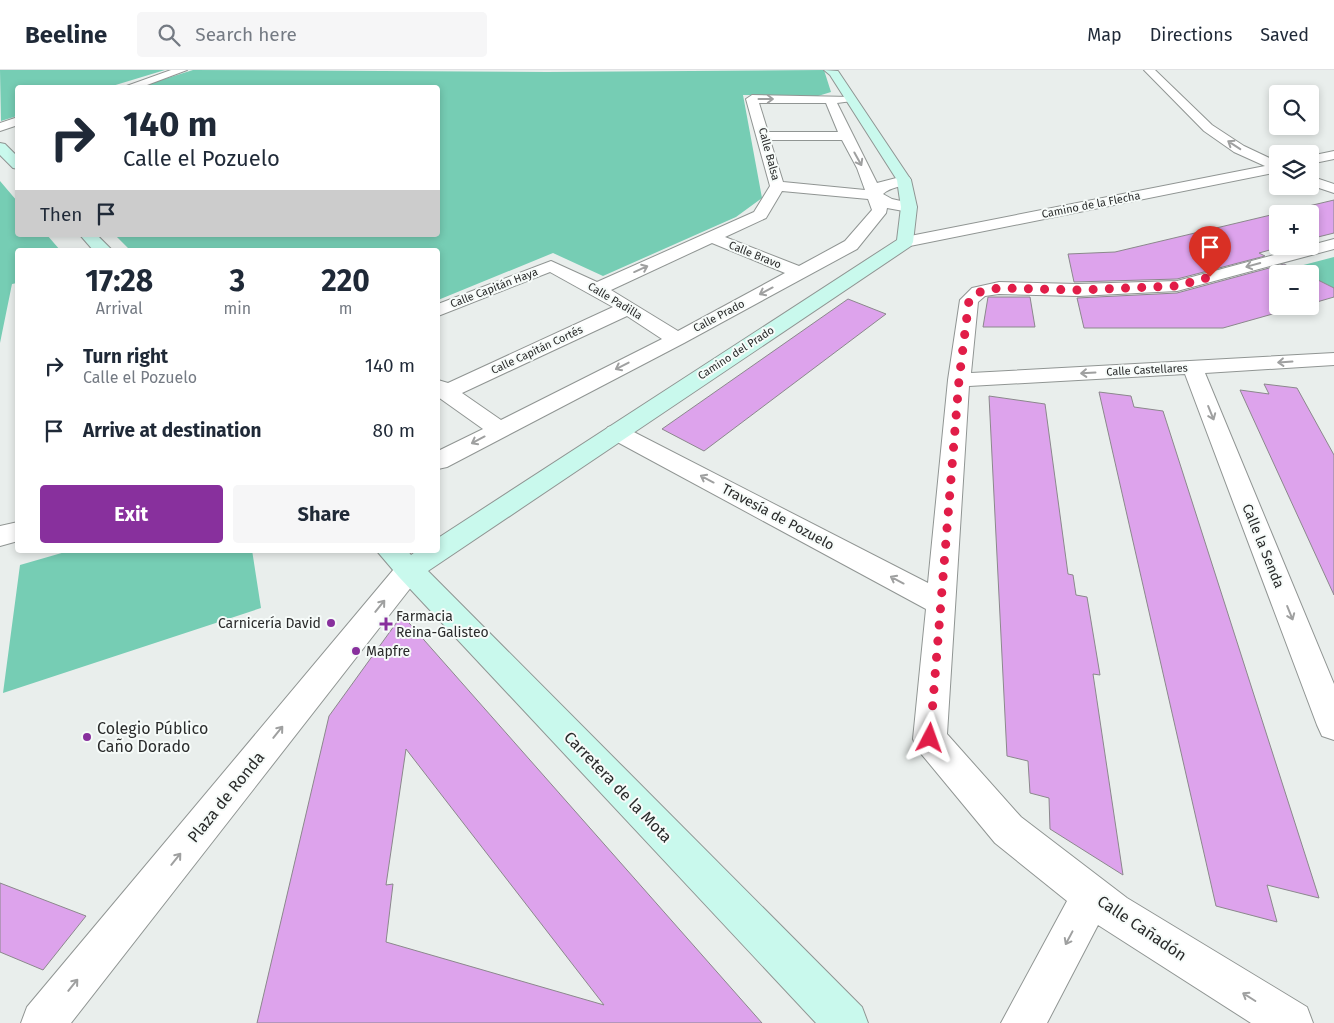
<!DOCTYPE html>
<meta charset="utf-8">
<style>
:root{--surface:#fff;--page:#f6f6f7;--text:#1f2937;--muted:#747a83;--line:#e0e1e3;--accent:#88309d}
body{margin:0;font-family:"Fira Sans",sans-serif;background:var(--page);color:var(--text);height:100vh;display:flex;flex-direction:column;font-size:19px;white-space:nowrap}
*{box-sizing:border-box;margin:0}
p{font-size:16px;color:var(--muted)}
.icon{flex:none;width:28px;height:28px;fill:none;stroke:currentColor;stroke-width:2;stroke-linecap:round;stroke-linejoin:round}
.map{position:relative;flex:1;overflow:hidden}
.side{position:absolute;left:15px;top:178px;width:425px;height:305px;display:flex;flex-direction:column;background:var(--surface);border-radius:5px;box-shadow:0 2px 8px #0003}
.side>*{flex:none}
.top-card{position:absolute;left:15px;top:15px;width:425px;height:152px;border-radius:5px;box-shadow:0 2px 8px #0003;background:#fff;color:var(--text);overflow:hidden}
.buttons{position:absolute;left:1269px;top:15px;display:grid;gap:10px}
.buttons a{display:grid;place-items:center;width:50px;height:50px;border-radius:5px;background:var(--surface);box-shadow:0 2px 8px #0003;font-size:25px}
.pin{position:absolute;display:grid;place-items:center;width:42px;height:42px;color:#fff;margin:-51px -21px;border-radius:50% 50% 50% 0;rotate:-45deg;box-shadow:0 0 5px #0007}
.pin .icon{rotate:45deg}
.me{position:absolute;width:55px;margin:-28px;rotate:4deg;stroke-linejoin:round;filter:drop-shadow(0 0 4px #0008)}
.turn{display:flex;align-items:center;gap:18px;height:105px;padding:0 25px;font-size:22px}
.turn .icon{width:65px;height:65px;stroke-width:2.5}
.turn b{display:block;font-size:35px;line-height:42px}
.then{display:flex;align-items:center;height:48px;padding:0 25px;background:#0003;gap:10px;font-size:19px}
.eta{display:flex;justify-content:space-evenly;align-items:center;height:85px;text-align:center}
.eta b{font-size:30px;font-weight:700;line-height:35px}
.button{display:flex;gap:10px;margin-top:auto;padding:10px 25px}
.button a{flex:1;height:58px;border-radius:5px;background:var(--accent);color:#fff;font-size:20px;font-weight:700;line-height:58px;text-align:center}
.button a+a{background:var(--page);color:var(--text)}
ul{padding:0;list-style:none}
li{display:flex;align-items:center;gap:15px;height:65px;padding:0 25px}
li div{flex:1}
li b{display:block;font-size:19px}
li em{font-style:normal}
header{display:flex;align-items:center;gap:30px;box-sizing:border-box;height:70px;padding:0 25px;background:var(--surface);border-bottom:1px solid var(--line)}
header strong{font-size:24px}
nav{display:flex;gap:28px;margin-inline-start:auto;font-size:18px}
.search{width:350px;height:45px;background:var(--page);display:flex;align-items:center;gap:12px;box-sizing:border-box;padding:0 18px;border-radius:5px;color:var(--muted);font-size:19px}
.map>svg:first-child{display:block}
.green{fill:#76cdb4}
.building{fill:#dda3ec;stroke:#8b888c;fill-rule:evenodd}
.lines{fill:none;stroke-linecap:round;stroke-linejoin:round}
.street-casing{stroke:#909593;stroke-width:2}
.secondary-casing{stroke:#909593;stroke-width:2}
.street{fill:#fff;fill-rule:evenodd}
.secondary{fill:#c9f9ed;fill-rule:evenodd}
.oneway{stroke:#9fa0a0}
.route{stroke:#e11d48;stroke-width:9;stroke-dasharray:0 16.2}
.poi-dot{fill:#88309d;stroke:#f6fbf9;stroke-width:2}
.labels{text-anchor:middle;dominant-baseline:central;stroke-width:4;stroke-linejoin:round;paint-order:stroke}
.far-street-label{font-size:11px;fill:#2a2b2b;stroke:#f6fbf9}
.street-label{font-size:14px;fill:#2a2b2b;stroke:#f6fbf9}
.poi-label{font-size:14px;fill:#2a2b2b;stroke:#f6fbf9;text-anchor:start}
.near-poi-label{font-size:16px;fill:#2a2b2b;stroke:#f6fbf9;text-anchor:start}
.near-street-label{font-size:16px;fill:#2a2b2b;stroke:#f6fbf9}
</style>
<header>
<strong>Beeline</strong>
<div class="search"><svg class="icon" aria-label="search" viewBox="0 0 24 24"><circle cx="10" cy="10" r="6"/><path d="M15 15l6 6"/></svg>Search here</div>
<nav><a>Map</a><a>Directions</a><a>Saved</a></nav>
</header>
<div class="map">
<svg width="1334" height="953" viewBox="0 0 1334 953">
<rect width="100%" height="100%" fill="#e9eeec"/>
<path class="green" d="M 0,0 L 165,0 L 109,17 L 18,18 L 17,46 L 1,51 Z
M 193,0 L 547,2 L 824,0 L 831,22 L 818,26 L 743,25 L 762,128 L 736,147 L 603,206 L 553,183 L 438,230 L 438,180 L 130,180 L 115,165 L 438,165 L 438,18 L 139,17 Z
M 0,111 L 17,131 L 18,165 L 47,165 L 60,180 L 18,180 L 17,213 L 12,214 L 0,273 Z
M 1334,187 L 1334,218 L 1310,206 L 1310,204 L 1304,204 L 1292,198 Z
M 72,480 L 252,480 L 261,538 L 3,623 L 20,495 Z"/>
<path class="building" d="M 1334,130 L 1334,163 L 1310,169 L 1310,144 L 1278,144 L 1278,176 L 1284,176 L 1259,183 L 1265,186 L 1177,209 L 1074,212 L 1068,184 L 1115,182 Z
M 1284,194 L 1304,204 L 1278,204 L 1278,236 L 1301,236 L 1223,258 L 1084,258 L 1077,228 L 1177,223 Z
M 1310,206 L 1334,218 L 1334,227 L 1310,234 Z
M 988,227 L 1030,227 L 1035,257 L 983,257 Z
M 848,229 L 886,244 L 704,381 L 662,359 Z
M 1264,314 L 1297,318 L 1334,385 L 1334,525 L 1240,320 L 1269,324 Z
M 1099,322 L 1131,326 L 1134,337 L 1163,341 L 1319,828 L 1267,815 L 1277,852 L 1216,836 Z
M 989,326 L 1045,334 L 1068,504 L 1073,505 L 1076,525 L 1087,527 L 1100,605 L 1093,604 L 1123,805 L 1050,759 L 1049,728 L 1030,723 L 1028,691 L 1007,686 Z
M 402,545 L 762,953 L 257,953 L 329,646 ZM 406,679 L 604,935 L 386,872 L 393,814 L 386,815 Z
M 0,813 L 86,846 L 43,900 L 0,882 Z"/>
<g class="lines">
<defs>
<path id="street" d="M 171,0 L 187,0 L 139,18 L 121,18 Z
M 1144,0 L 1155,0 L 1212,55 L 1244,76 L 1278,92 L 1278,102 L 905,177 L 899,176 L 897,172 L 899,168 L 905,167 L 1265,96 L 1234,82 L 1204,61 Z
M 752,25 L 852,27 L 852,31 L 837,33 L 877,113 L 904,106 L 909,107 L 911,110 C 904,118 891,116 883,124 L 892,129 L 914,134 L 917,137 L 914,140 L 909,142 L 887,138 L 886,143 L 857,179 L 684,273 L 447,397 L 438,399 L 438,381 L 483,359 L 438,327 L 438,310 L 448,313 L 613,237 L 550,202 L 438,246 L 438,234 L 551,191 L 597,212 L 754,142 L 770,116 L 746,29 ZM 759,33 L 826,33 L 838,62 L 768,62 ZM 770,70 L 842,70 L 857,98 L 865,120 L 783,112 ZM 782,121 L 868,129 L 872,140 L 845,171 L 799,196 L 725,167 L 766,148 ZM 712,173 L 785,203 L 678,261 L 611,220 ZM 627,246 L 662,269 L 501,350 L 462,323 Z
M 18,47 L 18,55 L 0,61 L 0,53 Z
M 1334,81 L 1334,89 L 1310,94 L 1310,86 Z
M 1310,106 L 1334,114 L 1334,123 L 1310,115 Z
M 1334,169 L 1334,179 L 1177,221 L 1078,226 L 999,224 L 985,226 L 978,232 L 971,303 L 1334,283 L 1334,295 L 1205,303 L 1334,614 L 1334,670 L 1322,666 L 1317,655 L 1185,304 L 969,316 L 947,664 L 1021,747 L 1127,828 L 1307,937 L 1313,953 L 1251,953 L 1098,855 L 1047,953 L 1001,953 L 1067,831 L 995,773 L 918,680 L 913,669 L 926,539 L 608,367 L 604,362 L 608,357 L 616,355 L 624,357 L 928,513 L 948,310 L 960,230 L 972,218 L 999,212 L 1078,214 L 1177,211 Z
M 18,452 L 18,471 L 0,476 L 0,456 Z
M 409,490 L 419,493 L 423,500 L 419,507 L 71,953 L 21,953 L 27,937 L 399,493 Z"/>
<path id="secondary" d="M 824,0 L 838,1 L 911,110 L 917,137 L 913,172 L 911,176 L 428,501 L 862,937 L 868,953 L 816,953 L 399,507 L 376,480 L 407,480 L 411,485 L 418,480 L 438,480 L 438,468 L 897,170 L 901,137 L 897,110 L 830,5 Z
M 0,73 L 5,74 L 18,87 L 18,99 L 13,98 L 0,85 Z
M 80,165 L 97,165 L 112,180 L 93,180 Z"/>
</defs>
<use href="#street" class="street-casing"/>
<use href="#secondary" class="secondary-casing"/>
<use href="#street" class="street"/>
<use href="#secondary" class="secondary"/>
</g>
<defs><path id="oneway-shaft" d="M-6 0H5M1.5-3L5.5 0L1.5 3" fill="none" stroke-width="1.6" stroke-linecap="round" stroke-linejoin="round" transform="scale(1.25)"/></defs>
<g class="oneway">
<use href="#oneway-shaft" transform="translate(766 29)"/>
<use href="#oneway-shaft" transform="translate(1234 75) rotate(-147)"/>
<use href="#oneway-shaft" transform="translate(858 89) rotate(61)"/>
<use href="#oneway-shaft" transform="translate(1253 195) rotate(165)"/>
<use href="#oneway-shaft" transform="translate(641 199) rotate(-24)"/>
<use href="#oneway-shaft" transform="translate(766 221) rotate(152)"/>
<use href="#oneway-shaft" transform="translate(1285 292) rotate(176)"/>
<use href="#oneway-shaft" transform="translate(622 296) rotate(153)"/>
<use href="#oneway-shaft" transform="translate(1088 303) rotate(177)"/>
<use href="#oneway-shaft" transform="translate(1211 343) rotate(68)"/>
<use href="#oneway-shaft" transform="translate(478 370) rotate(152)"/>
<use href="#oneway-shaft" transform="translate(707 409) rotate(-152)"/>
<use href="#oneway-shaft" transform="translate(897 510) rotate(-152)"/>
<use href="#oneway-shaft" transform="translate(380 536) rotate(-51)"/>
<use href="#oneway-shaft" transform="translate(1290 543) rotate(68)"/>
<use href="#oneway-shaft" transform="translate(278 662) rotate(-51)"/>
<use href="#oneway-shaft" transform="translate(176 789) rotate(-51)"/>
<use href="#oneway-shaft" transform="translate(1069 868) rotate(118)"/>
<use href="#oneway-shaft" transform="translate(73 915) rotate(-51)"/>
<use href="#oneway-shaft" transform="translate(1249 927) rotate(-148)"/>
</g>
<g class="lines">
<path class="route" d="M 930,668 L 959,310 L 969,230 L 980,222 L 999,218 L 1078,220 L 1177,216 L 1210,207"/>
</g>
<g class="poi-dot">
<circle cx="331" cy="553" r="5"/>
<path d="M383.5 546.5h5v5h5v5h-5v5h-5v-5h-5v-5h5z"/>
<circle cx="356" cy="581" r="5"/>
<circle cx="87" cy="667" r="5"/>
</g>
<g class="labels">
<g class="far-street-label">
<text transform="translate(769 84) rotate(75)">Calle Balsa</text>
<text transform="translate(1091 135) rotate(-11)">Camino de la Flecha</text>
<text transform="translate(755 185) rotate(22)">Calle Bravo</text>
<text transform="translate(494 218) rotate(-21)">Calle Capitán Haya</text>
<text transform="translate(615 231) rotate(31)">Calle Padilla</text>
<text transform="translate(719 246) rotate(-28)">Calle Prado</text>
<text transform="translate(537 280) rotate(-25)">Calle Capitán Cortés</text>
<text transform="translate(736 283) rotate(-33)">Camino del Prado</text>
<text transform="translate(1147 300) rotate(-3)">Calle Castellares</text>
</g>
<g class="street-label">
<text transform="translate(778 447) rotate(28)">Travesía de Pozuelo</text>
<text transform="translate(1263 476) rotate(68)">Calle la Senda</text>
</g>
<g class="poi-label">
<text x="396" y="546">Farmacia<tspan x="396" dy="16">Reina-Galisteo</tspan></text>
<text x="321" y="553" text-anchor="end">Carnicería David</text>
<text x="366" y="581">Mapfre</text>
</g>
<g class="near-poi-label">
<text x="97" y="658">Colegio Público<tspan x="97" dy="18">Caño Dorado</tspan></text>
</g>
<g class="near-street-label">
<text transform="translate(618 717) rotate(46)">Carretera de la Mota</text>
<text transform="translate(226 727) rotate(-51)">Plaza de Ronda</text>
<text transform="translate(1142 858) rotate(34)">Calle Cañadón</text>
</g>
</g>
</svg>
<div class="buttons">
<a><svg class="icon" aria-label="search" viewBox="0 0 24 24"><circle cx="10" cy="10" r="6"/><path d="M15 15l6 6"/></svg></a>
<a><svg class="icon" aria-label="layers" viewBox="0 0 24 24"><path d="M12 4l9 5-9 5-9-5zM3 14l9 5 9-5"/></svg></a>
<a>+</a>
<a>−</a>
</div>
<div class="pin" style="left:1210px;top:207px;background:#d93025"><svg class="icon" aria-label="arrive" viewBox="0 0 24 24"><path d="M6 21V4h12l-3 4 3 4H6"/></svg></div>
<svg class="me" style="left:930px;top:668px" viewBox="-20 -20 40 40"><path d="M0-17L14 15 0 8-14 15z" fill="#e11d48" stroke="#fff" stroke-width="4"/></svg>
<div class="top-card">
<div class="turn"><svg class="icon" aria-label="right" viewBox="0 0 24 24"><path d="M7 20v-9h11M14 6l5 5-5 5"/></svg><div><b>140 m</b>Calle el Pozuelo</div></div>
<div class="then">Then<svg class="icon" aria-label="arrive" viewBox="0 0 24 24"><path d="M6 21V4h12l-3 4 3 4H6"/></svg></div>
</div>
<section class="side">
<div class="eta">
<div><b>17:28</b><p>Arrival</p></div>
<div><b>3</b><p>min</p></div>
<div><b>220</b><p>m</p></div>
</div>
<ul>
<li><svg class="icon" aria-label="right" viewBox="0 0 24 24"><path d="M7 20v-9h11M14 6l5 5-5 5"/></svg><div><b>Turn right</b><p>Calle el Pozuelo</p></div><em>140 m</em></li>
<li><svg class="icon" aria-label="arrive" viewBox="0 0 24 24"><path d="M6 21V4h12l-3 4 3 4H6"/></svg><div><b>Arrive at destination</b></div><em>80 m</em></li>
</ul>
<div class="button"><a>Exit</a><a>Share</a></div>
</section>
</div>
